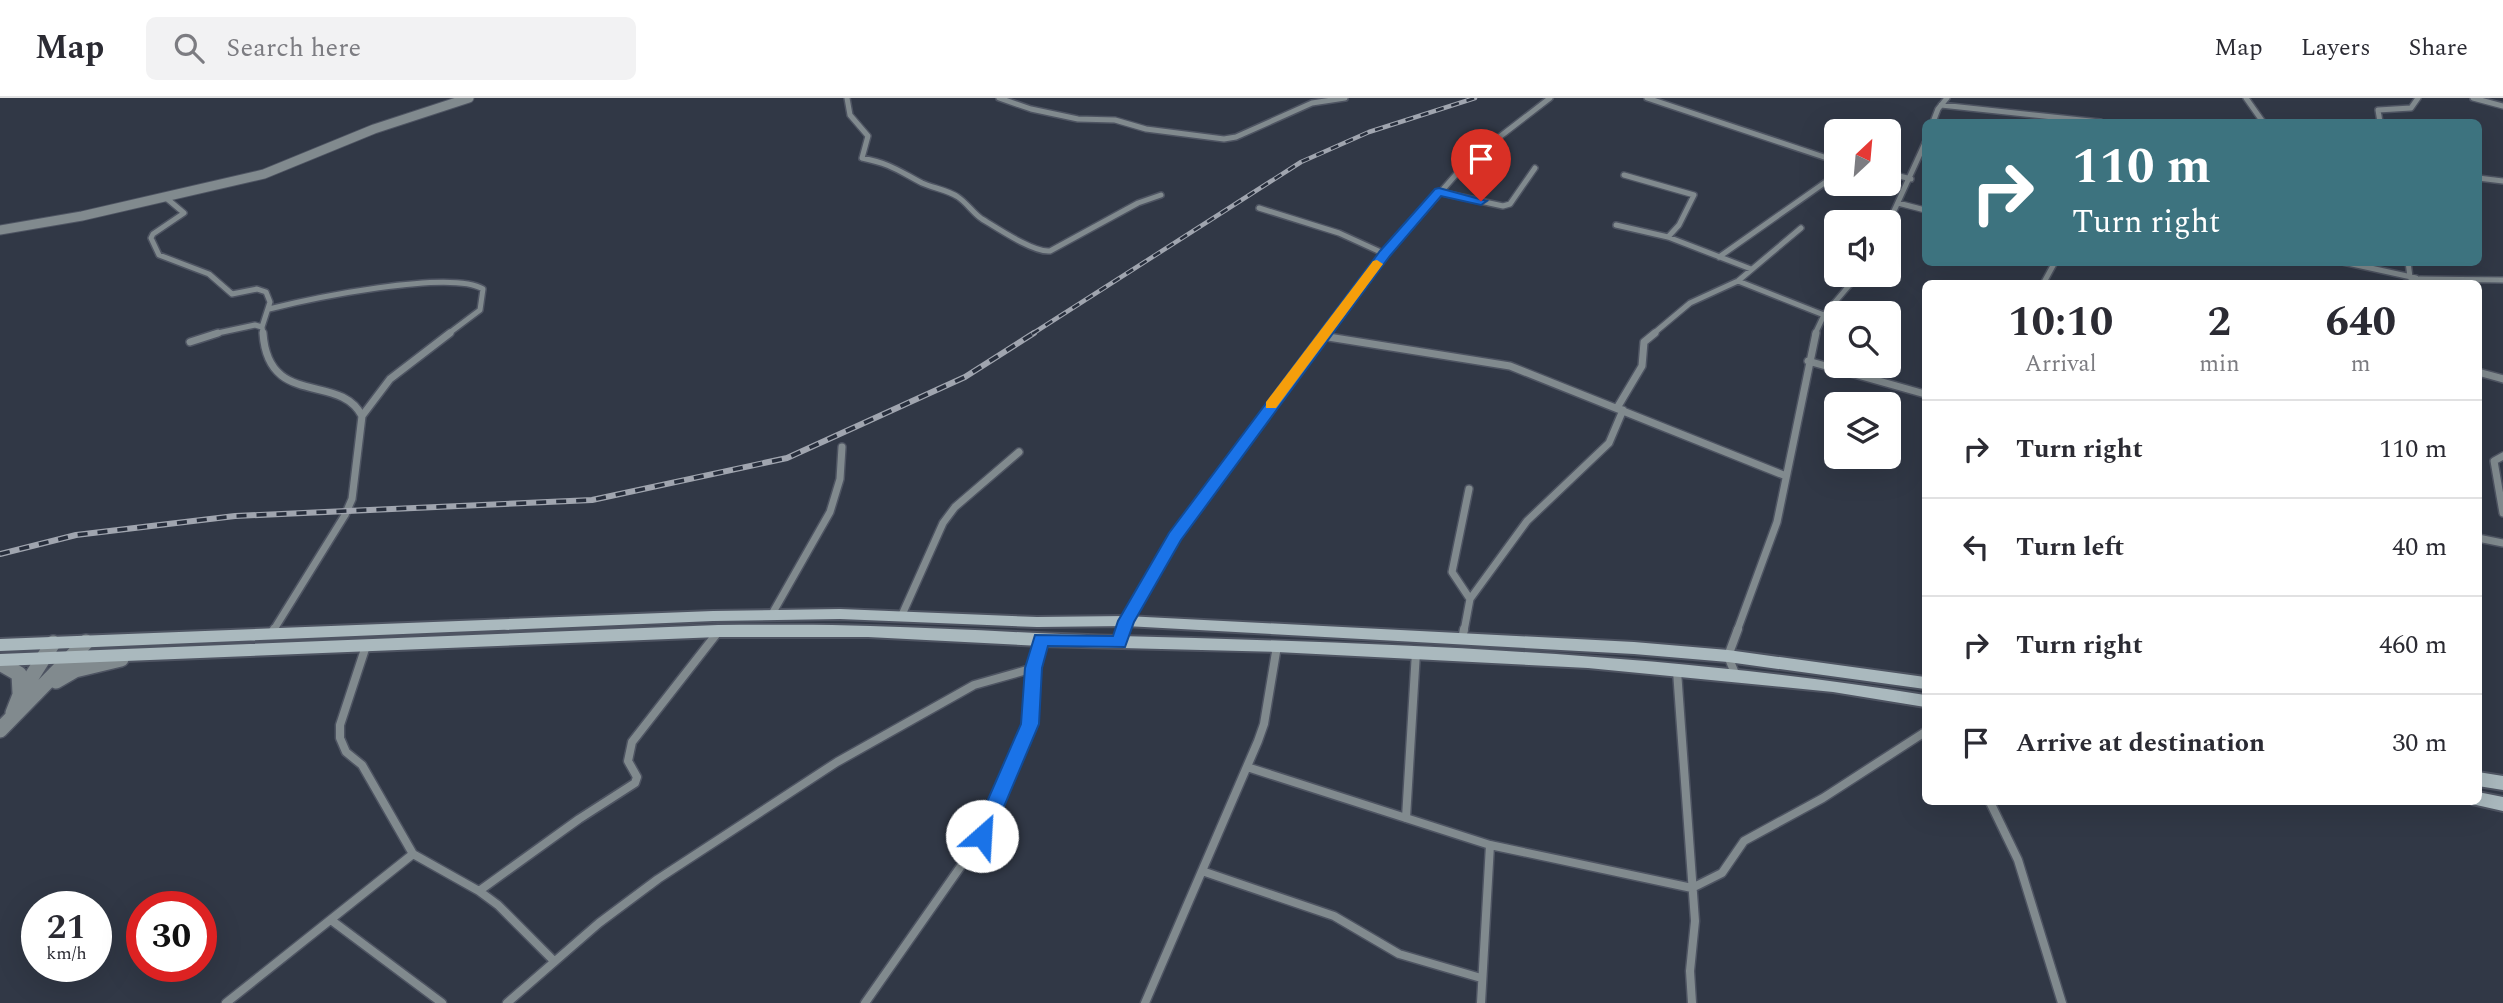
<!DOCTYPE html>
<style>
:root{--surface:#fff;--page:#f2f2f3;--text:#2b2b33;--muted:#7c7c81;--line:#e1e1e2}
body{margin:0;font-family:Spectral,serif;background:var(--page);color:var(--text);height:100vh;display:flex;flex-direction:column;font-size:26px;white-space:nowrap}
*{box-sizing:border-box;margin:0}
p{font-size:23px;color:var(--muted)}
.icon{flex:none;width:38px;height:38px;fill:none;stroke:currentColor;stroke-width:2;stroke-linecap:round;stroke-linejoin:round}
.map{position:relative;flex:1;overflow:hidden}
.panel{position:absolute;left:1922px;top:182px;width:560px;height:525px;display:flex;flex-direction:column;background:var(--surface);border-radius:10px;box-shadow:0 7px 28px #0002}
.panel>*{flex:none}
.guide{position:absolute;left:1922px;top:21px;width:560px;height:147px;border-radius:10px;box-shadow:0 7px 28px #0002;background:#3d737f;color:#fff;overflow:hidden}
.needle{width:46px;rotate:26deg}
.buttons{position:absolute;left:1824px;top:21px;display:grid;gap:14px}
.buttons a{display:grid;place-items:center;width:77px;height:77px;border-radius:10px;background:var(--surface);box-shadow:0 7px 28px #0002;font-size:35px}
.speed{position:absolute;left:21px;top:793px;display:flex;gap:14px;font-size:35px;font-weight:700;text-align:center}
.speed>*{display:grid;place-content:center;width:91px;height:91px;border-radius:50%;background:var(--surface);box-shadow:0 7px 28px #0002;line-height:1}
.speed small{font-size:18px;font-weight:400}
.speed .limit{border:10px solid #d22;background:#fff;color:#111}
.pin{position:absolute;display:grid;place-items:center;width:60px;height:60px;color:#fff;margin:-72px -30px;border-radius:50% 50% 50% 0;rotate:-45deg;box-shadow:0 0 7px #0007}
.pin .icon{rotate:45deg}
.me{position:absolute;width:77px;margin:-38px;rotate:26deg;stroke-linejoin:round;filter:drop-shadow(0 0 5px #0008)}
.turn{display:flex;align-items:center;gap:24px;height:147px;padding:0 35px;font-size:32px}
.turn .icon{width:91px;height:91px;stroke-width:2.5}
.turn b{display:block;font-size:49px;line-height:60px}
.eta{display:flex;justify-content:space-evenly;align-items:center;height:119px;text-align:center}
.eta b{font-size:42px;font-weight:700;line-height:49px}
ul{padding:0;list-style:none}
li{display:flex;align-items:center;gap:21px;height:98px;padding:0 35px;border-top:2px solid var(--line)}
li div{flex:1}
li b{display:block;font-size:26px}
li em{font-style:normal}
header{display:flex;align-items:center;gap:42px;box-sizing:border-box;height:98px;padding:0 35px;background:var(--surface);border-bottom:2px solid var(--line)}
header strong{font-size:33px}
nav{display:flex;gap:38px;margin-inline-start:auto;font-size:24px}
.search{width:490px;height:63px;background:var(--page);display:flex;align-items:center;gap:18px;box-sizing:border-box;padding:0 24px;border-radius:10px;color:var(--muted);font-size:26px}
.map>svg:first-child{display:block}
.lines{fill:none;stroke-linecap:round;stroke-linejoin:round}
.minor-far2-casing{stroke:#4e5462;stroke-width:8}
.minor-far1-casing{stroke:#4e5462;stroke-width:10}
.minor-casing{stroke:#4e5462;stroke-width:11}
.tertiary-far1-casing{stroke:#4e5462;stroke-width:11}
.tertiary-casing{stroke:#4e5462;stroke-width:18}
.secondary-casing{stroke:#4e5462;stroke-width:4}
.minor-far2{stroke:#818a8e;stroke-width:5}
.minor-far1{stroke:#818a8e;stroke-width:7}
.minor{stroke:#818a8e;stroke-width:8}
.tertiary-far1{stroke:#818a8e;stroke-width:9}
.tertiary{stroke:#818a8e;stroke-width:15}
.secondary{fill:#aab9be;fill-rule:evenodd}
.rail-far1-casing{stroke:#a0a5af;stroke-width:4.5}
.rail-casing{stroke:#a0a5af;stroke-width:6}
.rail-far1{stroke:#272e3c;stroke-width:2.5;stroke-dasharray:8;stroke-linecap:butt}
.rail{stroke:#272e3c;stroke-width:3.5;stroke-dasharray:10;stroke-linecap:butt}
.route{fill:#1a73e8;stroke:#114b97;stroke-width:2}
.slow{fill:#f59e0b}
</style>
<header>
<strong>Map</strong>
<div class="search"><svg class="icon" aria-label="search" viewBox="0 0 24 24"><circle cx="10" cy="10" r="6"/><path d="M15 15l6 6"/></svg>Search here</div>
<nav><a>Map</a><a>Layers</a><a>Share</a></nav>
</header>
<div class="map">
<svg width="2503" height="905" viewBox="0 0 2503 905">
<rect width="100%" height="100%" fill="#313846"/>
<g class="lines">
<defs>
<path id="minor-far2" d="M 847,0 L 850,17 L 868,38 L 862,60 C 891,66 897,72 922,85 C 933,90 948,92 958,99 C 967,105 973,115 982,121 C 997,130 1034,155 1050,153 L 1138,105 L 1161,97
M 999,0 L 1031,11 L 1078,21 L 1115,22 L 1146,31 L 1224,41 L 1236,39 L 1312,5 L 1345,0
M 1647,0 L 1836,63
M 2246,0 L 2263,24
M 2473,0 L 2503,8
M 1941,7 L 2100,24
M 1933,24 L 1938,11 L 1947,0
M 2380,24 L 2378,12 L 2411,10 L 2418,0
M 1888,75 L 1911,81
M 1624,77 L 1694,97 L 1679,127 L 1668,139
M 2478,80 L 2503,83
M 1439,94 L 1503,108 L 1510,106 L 1535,70
M 165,99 L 184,115 L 153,136 L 151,140 L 159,157 L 209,176 L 232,196 L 257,191 L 266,194 L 270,204 L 262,229
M 1898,105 L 1925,112
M 1259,110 L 1339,135 L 1385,156
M 1888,126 L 1925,45
M 1616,127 L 1668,139 L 1751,171
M 1719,159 L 1830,81
M 2343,164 L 2416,180
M 2408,164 L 2410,179
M 1738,183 L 1824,217
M 2043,186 L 2055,164
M 2403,186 L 2420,181 L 2503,182
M 269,211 C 309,201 450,171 483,191 L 480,212 L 448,236
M 213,236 L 255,227 L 262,229 L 263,236
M 1324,236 L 1372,172 L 1467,64 L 1550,0
M 1653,236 L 1690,205 L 1738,183 L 1801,130
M 1815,236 L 1824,217 L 1858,177"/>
<path id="minor-far1" d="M 263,235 C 268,311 340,274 362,318 L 352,401 L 345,417 L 273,533
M 1322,238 L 1510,268 L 1786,378
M 190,244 L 218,235
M 1808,263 L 1925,296
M 2478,274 L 2503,281
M 1617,310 L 1642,268 L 1644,244 L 1655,235
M 362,318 L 390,281 L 450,235
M 2503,358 L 2494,363 L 2503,415
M 1469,391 L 1452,474 L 1470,501
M 2478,440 L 2503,445
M 772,516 L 830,414 L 840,381 L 842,349
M 901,519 L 943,425 L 955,409 L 1019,354
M 1123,533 L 1175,439 L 1326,235
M 1464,533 L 1470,501 L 1527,423 L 1609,345 L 1623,312
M 1737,533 L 1777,424 L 1816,235"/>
<path id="minor" d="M 271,536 L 274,531
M 1462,541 L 1464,531
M 1119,544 L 1123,531
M 366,548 L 340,627 L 340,640 L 346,654 L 362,667 L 413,756 L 479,793 L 498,807 L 554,863
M 1677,573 L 1695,823 L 1690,873 L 1692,905
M 1736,578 L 1728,558 L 1738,531
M 1247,669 L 1490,747 L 1692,790 L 1722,775 L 1744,743 L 1823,700 L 1925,634
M 1990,704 L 2018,762 L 2062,905
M 1406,720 L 1416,554
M 1202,773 L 1334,818 L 1399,856 L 1481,880
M 479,793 L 579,721 L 635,685 L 637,679 L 628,663 L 632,644 L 718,534
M 331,822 L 442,905
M 226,905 L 413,756
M 507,905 L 599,825 L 658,781 L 837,664 L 974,587 L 1034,570
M 865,905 L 982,738 L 1030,626 L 1034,570 L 1041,542
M 1145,905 L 1258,643 L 1264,626 L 1277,548
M 1481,905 L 1490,747"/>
<path id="tertiary-far1" d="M 0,132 L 82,118 L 264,76 L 374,31 L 469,0"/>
<path id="tertiary" d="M 0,565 L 19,576 L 20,595
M 56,583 L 75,572 L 121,561
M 13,615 L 20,597 L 53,545
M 0,632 L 86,544"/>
<path id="secondary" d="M 840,511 L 1037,519 L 1126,518 L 1634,544 L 1728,552 L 1925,579 L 1925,591 L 1728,564 L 1634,556 L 1126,528 L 1037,529 L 840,521 L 713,523 L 0,553 L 0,541 L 713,513 Z
M 718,527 C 769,527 819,526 870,528 C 953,530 1036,536 1119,538 C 1388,545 1659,554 1925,597 L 1925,609 L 1833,594 L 1588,570 L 1277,554 L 1041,548 L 868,539 L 718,539 L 0,568 L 0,556 Z
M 2478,674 L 2503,678 L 2503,692 L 2478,688 Z
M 2478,694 L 2503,699 L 2503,713 L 2472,706 L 2471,704 L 2478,704 Z"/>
</defs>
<use href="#minor-far2" class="minor-far2-casing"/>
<use href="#minor-far1" class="minor-far1-casing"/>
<use href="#minor" class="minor-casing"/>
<use href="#tertiary-far1" class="tertiary-far1-casing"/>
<use href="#tertiary" class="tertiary-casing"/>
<use href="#secondary" class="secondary-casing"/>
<use href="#minor-far2" class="minor-far2"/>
<use href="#minor-far1" class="minor-far1"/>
<use href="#minor" class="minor"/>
<use href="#tertiary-far1" class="tertiary-far1"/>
<use href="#tertiary" class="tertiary"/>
<use href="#secondary" class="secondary"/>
<defs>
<path id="rail-far1" d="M 1032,236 L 1301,64 L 1369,34 L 1475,0"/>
<path id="rail" d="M 0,456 L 76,437 L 235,418 L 592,402 L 787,360 L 965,279 L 1034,235"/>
</defs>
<use href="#rail-far1" class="rail-far1-casing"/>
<use href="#rail" class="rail-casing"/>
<use href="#rail-far1" class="rail-far1"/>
<use href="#rail" class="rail"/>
</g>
<path class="route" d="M 1439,90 L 1487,103 L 1481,107 L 1441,98 L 1389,159 L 1181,442 L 1134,524 L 1125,549 L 1048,548 L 1042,570 L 1039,626 L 989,744 L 982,747 L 975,744 L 972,738 L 1021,626 L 1025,570 L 1035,537 L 1113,538 L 1118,523 L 1169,435 L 1380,153 L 1435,91 Z"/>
<path class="slow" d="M 1377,162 L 1383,166 L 1276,310 L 1266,310 L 1266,304 L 1373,163 Z"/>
</svg>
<div class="buttons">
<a><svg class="needle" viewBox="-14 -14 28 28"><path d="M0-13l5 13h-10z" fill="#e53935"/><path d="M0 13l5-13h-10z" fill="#7c7c81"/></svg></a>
<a><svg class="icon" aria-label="sound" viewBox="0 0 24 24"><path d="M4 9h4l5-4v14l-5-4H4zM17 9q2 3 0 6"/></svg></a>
<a><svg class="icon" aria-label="search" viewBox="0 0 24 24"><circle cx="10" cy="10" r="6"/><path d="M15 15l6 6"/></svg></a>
<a><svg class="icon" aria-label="layers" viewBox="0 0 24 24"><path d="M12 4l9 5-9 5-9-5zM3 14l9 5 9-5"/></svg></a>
</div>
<div class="speed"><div>21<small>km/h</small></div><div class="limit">30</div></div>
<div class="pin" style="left:1481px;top:103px;background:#d93025"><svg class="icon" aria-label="arrive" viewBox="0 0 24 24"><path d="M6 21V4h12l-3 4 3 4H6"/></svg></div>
<svg class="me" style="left:982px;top:738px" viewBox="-20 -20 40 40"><circle r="19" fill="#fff"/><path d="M0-13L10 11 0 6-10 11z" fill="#1a73e8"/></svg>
<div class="guide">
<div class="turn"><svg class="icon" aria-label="right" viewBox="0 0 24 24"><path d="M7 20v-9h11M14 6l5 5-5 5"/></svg><div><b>110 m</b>Turn right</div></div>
</div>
<section class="panel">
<div class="eta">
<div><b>10:10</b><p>Arrival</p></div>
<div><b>2</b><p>min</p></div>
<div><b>640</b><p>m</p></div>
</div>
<ul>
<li><svg class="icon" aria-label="right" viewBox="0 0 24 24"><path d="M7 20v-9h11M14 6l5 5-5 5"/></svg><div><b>Turn right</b></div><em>110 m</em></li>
<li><svg class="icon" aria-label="left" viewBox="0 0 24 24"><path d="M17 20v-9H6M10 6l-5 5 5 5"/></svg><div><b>Turn left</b></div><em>40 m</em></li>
<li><svg class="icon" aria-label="right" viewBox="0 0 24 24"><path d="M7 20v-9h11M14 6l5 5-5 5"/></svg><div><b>Turn right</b></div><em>460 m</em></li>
<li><svg class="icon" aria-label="arrive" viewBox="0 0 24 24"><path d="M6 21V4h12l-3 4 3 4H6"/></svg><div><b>Arrive at destination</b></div><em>30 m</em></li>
</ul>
</section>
</div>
